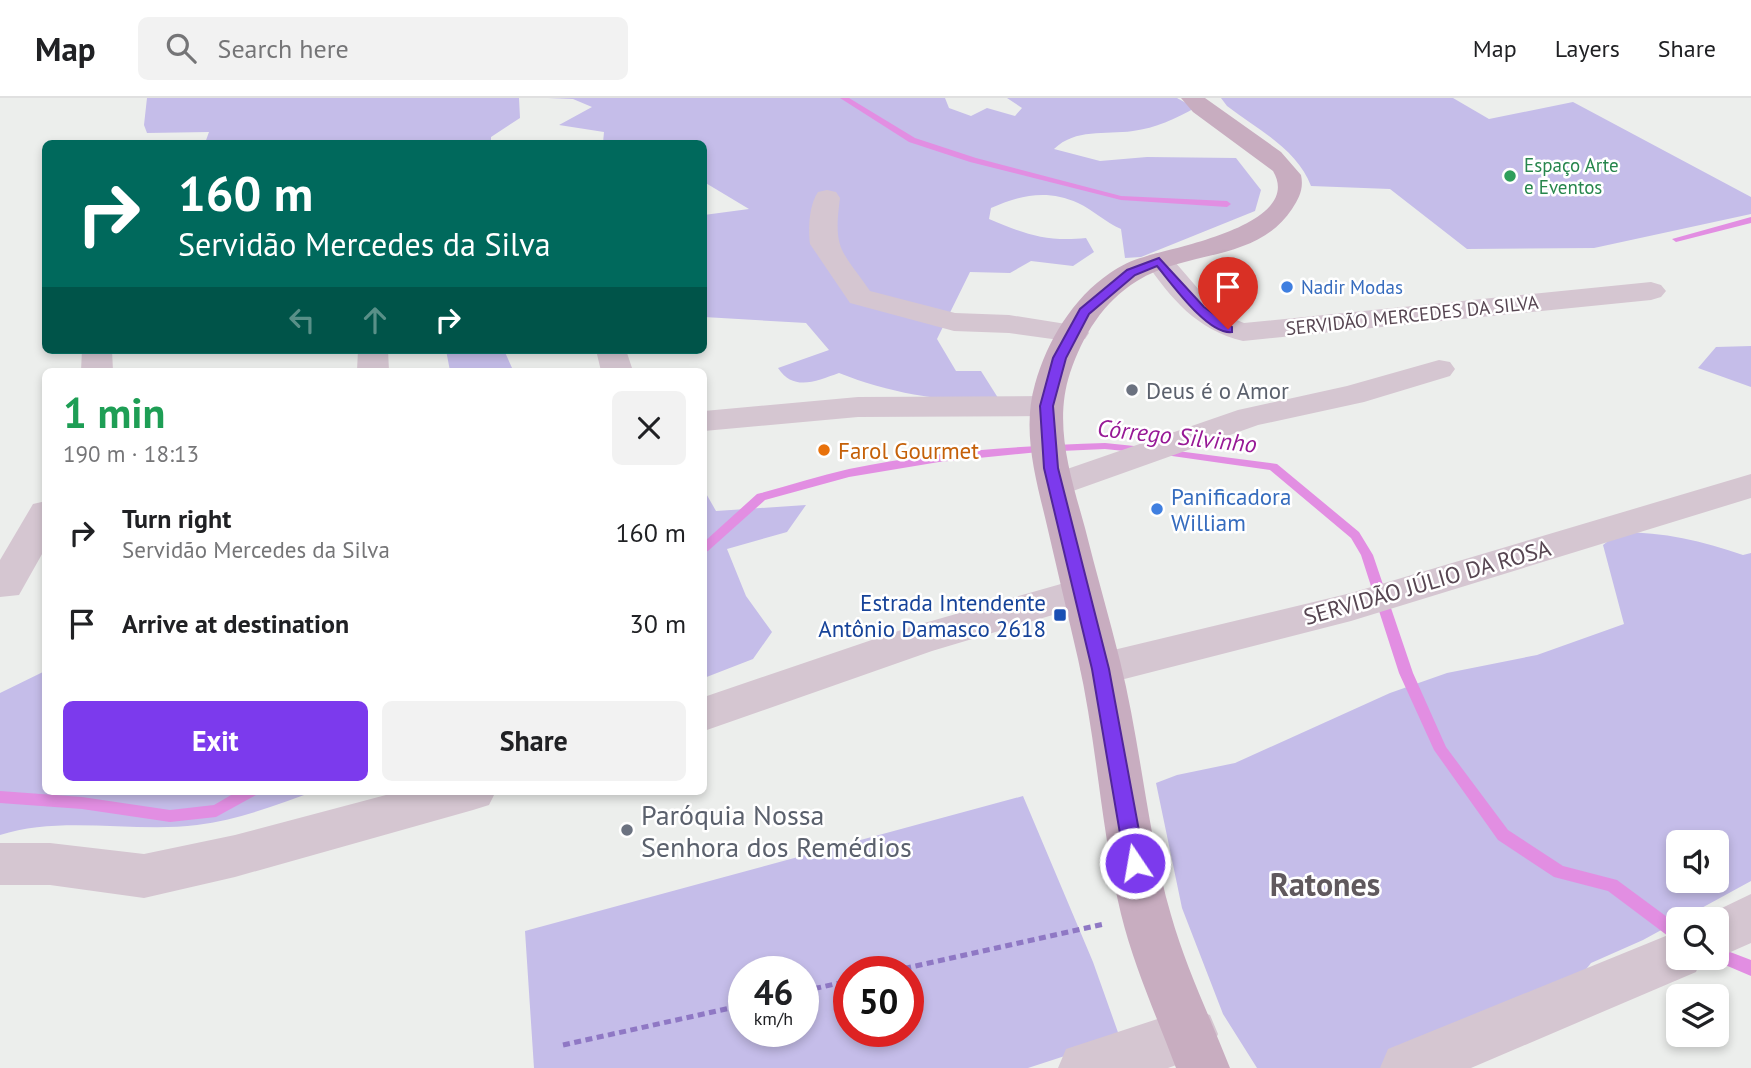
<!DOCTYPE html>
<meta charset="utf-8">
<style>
:root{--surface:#fff;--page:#f2f2f2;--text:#202124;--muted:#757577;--line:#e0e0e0;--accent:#7c3aed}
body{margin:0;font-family:"PT Sans",sans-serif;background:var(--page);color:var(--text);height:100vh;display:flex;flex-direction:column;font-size:26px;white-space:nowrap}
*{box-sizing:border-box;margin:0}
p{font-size:23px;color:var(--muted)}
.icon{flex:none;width:38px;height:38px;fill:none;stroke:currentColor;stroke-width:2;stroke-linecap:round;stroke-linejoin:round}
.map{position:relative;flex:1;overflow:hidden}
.panel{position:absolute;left:42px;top:270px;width:665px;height:427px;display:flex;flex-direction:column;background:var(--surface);border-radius:10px;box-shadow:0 4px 10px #0003}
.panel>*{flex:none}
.guide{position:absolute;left:42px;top:42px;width:665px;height:214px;border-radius:10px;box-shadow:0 4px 10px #0003;background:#00695c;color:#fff;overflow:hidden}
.fabs{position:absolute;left:1666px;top:732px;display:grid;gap:14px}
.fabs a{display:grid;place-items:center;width:63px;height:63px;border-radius:10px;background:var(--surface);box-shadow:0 4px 10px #0003;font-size:35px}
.speed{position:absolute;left:728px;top:858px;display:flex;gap:14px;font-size:35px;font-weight:700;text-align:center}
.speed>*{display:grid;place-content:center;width:91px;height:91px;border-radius:50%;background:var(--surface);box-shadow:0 4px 10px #0003;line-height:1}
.speed small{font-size:18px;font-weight:400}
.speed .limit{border:10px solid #d22;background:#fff;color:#111}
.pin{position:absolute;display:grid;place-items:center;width:60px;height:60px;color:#fff;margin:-72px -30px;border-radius:50% 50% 50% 0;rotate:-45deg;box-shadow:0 0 7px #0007}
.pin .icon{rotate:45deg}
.me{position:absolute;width:77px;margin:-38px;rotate:348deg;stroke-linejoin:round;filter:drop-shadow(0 0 5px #0008)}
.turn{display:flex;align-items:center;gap:24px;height:147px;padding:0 21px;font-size:32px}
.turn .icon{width:91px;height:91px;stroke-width:2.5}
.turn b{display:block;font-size:49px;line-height:60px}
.lanes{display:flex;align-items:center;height:66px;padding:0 21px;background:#0003;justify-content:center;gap:35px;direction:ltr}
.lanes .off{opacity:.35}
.round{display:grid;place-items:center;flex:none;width:74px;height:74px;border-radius:10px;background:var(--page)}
.head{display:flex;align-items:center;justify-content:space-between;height:119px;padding:0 21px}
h1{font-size:42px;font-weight:800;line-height:52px;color:#1e9e55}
.button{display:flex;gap:14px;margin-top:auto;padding:14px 21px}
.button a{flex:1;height:80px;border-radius:10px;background:var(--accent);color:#fff;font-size:28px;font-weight:800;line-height:80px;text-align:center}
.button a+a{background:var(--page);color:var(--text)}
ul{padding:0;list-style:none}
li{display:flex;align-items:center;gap:21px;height:91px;padding:0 21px}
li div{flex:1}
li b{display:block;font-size:26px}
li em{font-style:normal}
header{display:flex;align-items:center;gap:42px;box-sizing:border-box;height:98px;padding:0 35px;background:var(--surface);border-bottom:2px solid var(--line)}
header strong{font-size:33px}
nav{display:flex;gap:38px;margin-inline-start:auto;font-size:24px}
.search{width:490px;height:63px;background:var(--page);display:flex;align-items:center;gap:18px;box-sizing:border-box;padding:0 24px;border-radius:10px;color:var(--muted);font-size:26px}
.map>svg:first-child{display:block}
.green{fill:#c5bde9;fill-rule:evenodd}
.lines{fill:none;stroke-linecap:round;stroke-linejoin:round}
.stream{fill:#e28ee2;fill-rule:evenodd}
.path{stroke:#8f78c4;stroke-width:5;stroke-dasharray:7 4.5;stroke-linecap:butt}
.minor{fill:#d5c6d1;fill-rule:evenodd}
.major{fill:#c8adc0;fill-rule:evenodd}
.route{fill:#7c3aed;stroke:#51269a;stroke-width:2}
.leisure-dot{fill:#2e9e5b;stroke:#fff;stroke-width:2.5}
.shop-dot{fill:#3f7fe0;stroke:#fff;stroke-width:2.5}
.worship-dot{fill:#6b7280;stroke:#fff;stroke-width:2.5}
.food-dot{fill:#e8710a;stroke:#fff;stroke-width:2.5}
.transit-dot{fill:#1a4fb4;stroke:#fff;stroke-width:2.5}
.labels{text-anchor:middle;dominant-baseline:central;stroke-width:5;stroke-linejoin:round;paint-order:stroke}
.far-leisure-label{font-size:19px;fill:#27864d;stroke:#fff;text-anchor:start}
.far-shop-label{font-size:19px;fill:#366cbe;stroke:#fff;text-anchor:start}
.far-street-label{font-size:19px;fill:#574652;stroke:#fff}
.worship-label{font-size:23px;fill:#5b616d;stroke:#fff;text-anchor:start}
.food-label{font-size:23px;fill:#c56008;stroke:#fff;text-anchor:start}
.shop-label{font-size:23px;fill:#366cbe;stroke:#fff;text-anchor:start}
.street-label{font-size:23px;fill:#574652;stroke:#fff}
.transit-label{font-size:23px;fill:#164399;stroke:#fff;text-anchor:end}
.water-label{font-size:24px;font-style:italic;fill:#971996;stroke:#fff}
.near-worship-label{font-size:28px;fill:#5b616d;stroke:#fff;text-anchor:start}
.near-quarter-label{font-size:32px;font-weight:bold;fill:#60595d;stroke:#fff}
</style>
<header>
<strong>Map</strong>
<div class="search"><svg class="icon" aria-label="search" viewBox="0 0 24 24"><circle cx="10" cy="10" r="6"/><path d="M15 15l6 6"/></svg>Search here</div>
<nav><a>Map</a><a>Layers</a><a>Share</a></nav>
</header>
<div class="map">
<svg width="1751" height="970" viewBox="0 0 1751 970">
<rect width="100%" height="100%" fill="#eceeec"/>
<path class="green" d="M 147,0 L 519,0 L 520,20 L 491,39 L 491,45 L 205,45 L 209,34 L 147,35 L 144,27 Z
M 548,0 L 945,0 L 949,10 L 971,18 L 987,10 L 1015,18 L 1022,10 L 1007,0 L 1177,0 L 1195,10 C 1175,21 1156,30 1133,33 C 1104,37 1076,30 1054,51 L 1100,63 L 1147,59 L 1236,60 L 1261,92 L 1255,113 L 1141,159 L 1125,160 L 1121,131 C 1105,124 1093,112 1078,105 C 1048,91 1019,97 991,110 L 989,121 C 1025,136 1046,144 1086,140 L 1094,154 L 1073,168 L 1031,163 L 1010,175 L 970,174 L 937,241 L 956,273 L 981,273 L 1000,303 C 944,304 892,296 839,275 C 816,283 794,294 778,270 L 829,252 L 806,225 L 704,219 L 704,117 L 749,111 L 704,84 L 704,46 L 603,45 L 604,34 L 559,27 L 592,9 L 573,1 Z
M 1221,0 L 1453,0 L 1489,21 L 1573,4 L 1751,99 L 1751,116 L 1594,150 L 1467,151 L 1390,91 L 1311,88 C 1297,51 1257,31 1227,8 Z
M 1751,248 L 1751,289 L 1698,270 L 1716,249 Z
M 446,252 L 504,252 L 512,270 L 510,273 L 450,273 Z
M 704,392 L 716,413 L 806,407 L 787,434 L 727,451 L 746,498 L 772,534 L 753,561 L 704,580 Z
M 1620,434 C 1664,434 1702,443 1743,457 L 1751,455 L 1751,783 L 1643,842 L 1591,865 L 1543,925 L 1460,970 L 1257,970 L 1223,916 L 1182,810 L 1156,685 L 1177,677 L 1235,665 L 1390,595 L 1447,575 L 1537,557 L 1624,526 L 1603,447 ZM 1678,744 L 1717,744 L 1717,782 L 1678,782 Z
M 45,573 L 46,693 L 315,693 C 277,707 238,722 197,727 C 135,735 60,717 0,737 L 0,595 Z
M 1023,698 L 1093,864 L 1120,940 L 1028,970 L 534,970 L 525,833 ZM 744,873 L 803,873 L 803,933 L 744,933 ZM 849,873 L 908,873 L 908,933 L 849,933 Z"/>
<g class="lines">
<path class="stream" d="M 840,0 L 849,0 L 915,40 L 976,60 L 1121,98 L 1227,103 L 1231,106 L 1227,109 L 1121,102 L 970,64 L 909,44 Z
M 1751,119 L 1751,125 L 1676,144 L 1672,141 Z
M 1105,345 L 1144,349 L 1149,352 L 1144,355 L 1105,351 L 1039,354 L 939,364 L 849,379 L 765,402 L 708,453 L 704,454 L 704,444 L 757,396 L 761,395 C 790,387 819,378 849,371 C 933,353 1020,348 1105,345 Z
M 1162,351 L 1277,366 L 1359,434 L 1373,457 L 1413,575 L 1446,649 L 1508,732 L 1563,768 L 1617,782 L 1678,827 L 1678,843 L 1672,841 L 1608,793 L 1554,779 L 1498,742 L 1434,652 L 1399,575 L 1361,457 L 1351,440 L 1270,372 L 1158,356 L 1157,354 L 1158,352 Z
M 0,693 L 82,699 L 170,712 L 214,707 L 238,693 L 258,693 L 256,697 L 216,719 L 170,724 L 82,711 L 0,705 Z
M 1717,849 L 1751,862 L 1751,878 L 1711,861 L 1710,859 L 1717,859 Z"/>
<path class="path" d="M 893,873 L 1104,826
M 803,893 L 849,883
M 563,947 L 744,907"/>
<path class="minor" d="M 827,92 L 836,94 L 840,100 C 833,153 841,151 870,193 L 955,215 L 1009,217 L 1085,229 L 1089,235 L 1085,241 L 1074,244 L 1009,235 L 954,233 L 850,205 L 810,146 C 808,131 809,107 818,94 Z
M 1159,155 L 1169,157 L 1206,200 L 1227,218 L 1244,225 L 1651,184 L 1661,187 L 1666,193 L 1661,199 L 1651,202 L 1243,243 C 1197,232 1171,201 1145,163 L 1149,157 Z
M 82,252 L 112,252 L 113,273 L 81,273 Z
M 358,252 L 388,252 L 389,273 L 357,273 Z
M 596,252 L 626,252 L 633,273 L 601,273 Z
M 1439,262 L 1450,264 L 1455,271 L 1450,278 L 1364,304 L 1258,327 L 1056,399 L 1044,395 L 1038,387 L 1044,379 L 1238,312 L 1347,288 Z
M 1047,298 L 1059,301 L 1063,308 L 1059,315 L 1047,318 L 858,319 L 704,333 L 704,313 L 858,299 Z
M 1751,376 L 1751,400 L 1351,523 L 1101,587 L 1086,582 L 1080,571 L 1086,560 L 1101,555 L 1351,495 Z
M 46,403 L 46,449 L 19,497 L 0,499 L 0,462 L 33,406 Z
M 1082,480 L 1096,484 L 1101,494 L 1096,504 L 932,553 L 704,633 L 704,599 L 907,530 Z
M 401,693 L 496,693 L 489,707 L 473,712 L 235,779 L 144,800 L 50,787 L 0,787 L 0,745 L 50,745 L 144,756 L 235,737 Z
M 1751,796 L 1751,845 L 1717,860 L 1714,859 L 1717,821 L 1699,821 Z
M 1678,833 L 1678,859 L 1702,859 L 1696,874 L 1471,970 L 1380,970 L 1388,951 Z
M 1191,910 L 1210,917 L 1218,936 L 1210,955 L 1168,970 L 1058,970 L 1066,951 Z"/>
<path class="major" d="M 1181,0 L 1205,0 L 1281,54 L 1301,77 C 1304,91 1299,100 1292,111 C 1257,164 1186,152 1137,183 C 1103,204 1083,237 1070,275 C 1053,327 1071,379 1085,430 C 1096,474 1109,519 1120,563 C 1141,647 1147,734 1171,817 C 1186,870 1210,919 1230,970 L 1176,970 C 1157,919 1134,869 1121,816 C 1101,732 1097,645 1078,561 C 1068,518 1058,475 1048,432 C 1037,384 1021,335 1035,286 C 1047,243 1073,200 1110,175 C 1120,168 1132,162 1144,159 C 1171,150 1305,127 1273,73 L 1193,14 Z"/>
</g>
<path class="route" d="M 1159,160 L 1204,209 L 1232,229 L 1232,234 C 1208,237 1172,186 1157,168 L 1135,177 L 1089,216 L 1066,260 L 1053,308 L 1058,370 L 1109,571 L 1145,765 L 1142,771 L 1135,774 L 1128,771 L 1125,765 L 1092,571 L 1044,370 L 1040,308 L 1053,260 L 1080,211 L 1127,172 Z"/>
<circle class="leisure-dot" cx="1510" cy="78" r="7"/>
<g class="shop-dot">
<circle cx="1287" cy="189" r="7"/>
<circle cx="1157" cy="411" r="7"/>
</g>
<g class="worship-dot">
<circle cx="1132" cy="292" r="7"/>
<circle cx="627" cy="732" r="7"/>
</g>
<circle class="food-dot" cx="824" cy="352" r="7"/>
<rect class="transit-dot" x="1053" y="510" width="14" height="14" rx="3.5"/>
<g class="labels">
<g class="far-leisure-label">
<text x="1524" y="67">Espaço Arte<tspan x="1524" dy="22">e Eventos</tspan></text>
</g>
<g class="far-shop-label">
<text x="1301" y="189">Nadir Modas</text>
</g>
<g class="far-street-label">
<text transform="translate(1412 217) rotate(-6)">SERVIDÃO MERCEDES DA SILVA</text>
</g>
<g class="worship-label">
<text x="1146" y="292">Deus é o Amor</text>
</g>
<g class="food-label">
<text x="838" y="352">Farol Gourmet</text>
</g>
<g class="shop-label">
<text x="1171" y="398">Panificadora<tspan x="1171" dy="26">William</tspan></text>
</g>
<g class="street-label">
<text transform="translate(1427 484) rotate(-16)">SERVIDÃO JÚLIO DA ROSA</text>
</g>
<g class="transit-label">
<text x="1046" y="504">Estrada Intendente<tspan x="1046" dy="26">Antônio Damasco 2618</tspan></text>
</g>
<g class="water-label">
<text transform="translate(1177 338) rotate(6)">Córrego Silvinho</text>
</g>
<g class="near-worship-label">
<text x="641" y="716">Paróquia Nossa<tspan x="641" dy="32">Senhora dos Remédios</tspan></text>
</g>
<g class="near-quarter-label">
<text x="1325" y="786">Ratones</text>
</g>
</g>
</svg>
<div class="fabs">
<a><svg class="icon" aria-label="sound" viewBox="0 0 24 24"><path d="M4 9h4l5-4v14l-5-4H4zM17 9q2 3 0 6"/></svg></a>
<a><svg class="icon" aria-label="search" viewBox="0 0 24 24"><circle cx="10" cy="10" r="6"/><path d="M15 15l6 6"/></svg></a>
<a><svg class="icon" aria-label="layers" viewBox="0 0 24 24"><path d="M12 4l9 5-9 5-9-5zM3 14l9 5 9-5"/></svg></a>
</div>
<div class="speed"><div>46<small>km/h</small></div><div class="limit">50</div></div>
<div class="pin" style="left:1228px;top:231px;background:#d93025"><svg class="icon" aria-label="arrive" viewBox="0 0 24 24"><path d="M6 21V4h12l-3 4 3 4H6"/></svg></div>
<svg class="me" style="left:1135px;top:765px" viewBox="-20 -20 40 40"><circle r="17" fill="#7c3aed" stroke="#fff" stroke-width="3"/><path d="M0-11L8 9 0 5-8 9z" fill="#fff"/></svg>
<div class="guide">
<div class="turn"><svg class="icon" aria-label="right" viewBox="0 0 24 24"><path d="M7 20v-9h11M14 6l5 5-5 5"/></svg><div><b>160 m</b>Servidão Mercedes da Silva</div></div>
<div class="lanes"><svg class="icon off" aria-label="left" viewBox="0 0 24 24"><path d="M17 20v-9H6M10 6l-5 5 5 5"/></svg><svg class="icon off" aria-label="ahead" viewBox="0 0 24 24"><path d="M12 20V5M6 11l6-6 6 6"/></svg><svg class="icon" aria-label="right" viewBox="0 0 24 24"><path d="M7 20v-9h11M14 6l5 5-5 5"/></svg></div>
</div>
<section class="panel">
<div class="head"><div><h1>1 min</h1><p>190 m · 18:13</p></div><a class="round"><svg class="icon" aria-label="close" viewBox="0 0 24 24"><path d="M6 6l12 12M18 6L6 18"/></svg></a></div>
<ul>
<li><svg class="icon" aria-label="right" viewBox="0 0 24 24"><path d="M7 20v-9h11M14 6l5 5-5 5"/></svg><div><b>Turn right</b><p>Servidão Mercedes da Silva</p></div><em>160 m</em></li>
<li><svg class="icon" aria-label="arrive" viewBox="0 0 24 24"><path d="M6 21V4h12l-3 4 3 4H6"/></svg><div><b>Arrive at destination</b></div><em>30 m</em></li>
</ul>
<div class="button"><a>Exit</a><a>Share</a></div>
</section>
</div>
